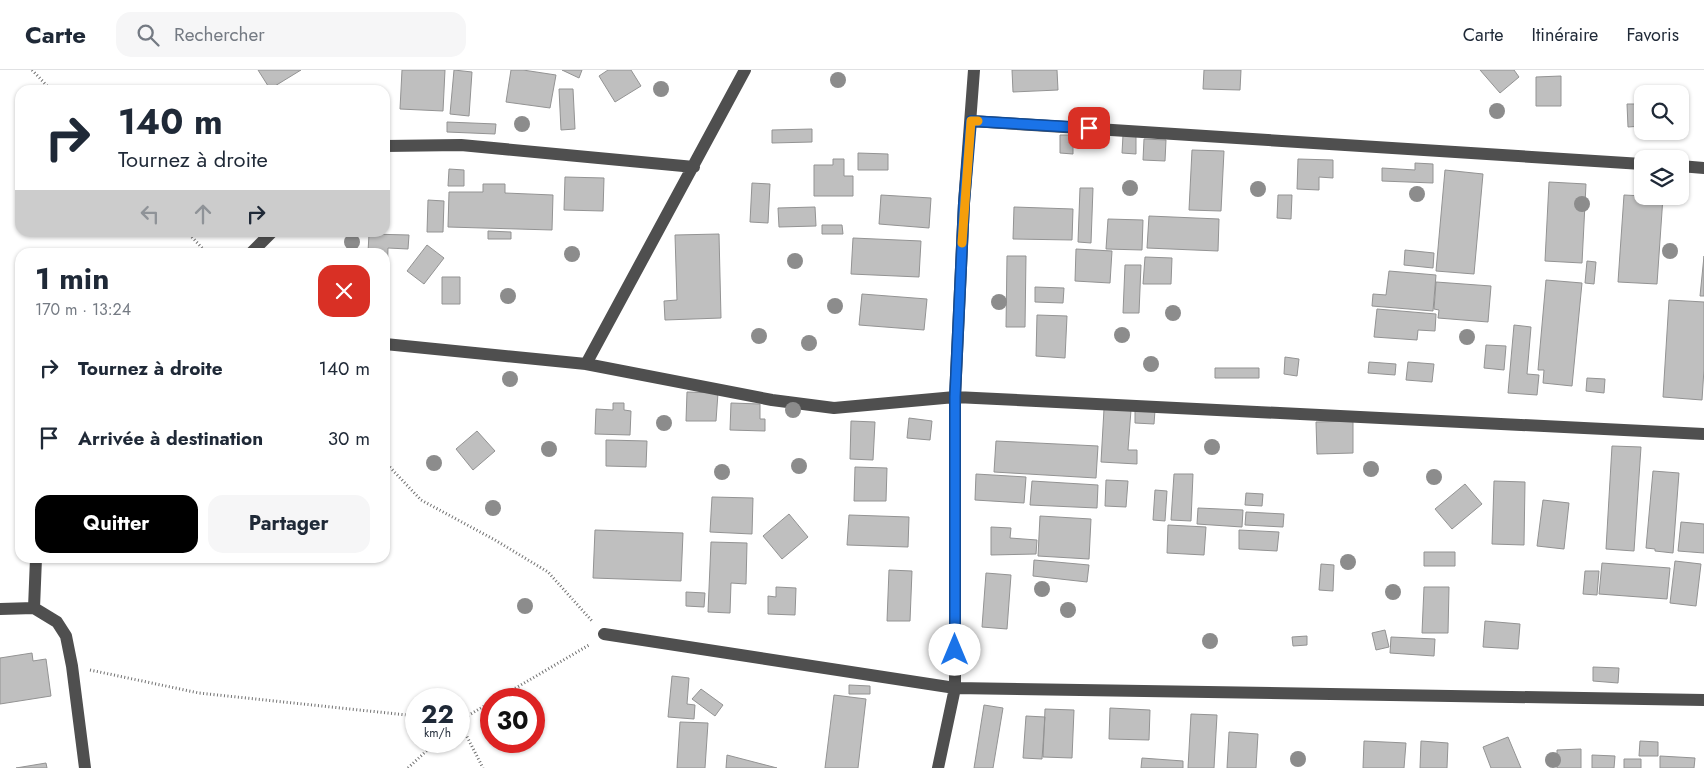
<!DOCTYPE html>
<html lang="fr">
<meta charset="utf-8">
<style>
:root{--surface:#fff;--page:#f6f6f7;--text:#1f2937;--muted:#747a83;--line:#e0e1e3;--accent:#000}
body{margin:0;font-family:Jost,sans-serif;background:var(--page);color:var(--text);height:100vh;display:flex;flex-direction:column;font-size:19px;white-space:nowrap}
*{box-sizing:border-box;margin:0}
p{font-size:16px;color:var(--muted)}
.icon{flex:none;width:28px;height:28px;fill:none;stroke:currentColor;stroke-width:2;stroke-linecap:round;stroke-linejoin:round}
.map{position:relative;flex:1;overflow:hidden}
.details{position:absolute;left:15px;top:178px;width:375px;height:315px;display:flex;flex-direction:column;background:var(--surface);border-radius:15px;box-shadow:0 1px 4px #0004}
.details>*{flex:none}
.banner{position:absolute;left:15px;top:15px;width:375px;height:152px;border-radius:15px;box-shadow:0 1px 4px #0004;background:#fff;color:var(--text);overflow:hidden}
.controls{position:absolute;left:1634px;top:15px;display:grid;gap:10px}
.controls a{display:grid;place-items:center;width:55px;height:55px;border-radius:10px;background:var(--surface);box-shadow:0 1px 4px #0004;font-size:25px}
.speed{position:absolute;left:405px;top:618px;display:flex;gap:10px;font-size:25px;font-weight:700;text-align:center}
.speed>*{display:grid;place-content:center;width:65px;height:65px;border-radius:50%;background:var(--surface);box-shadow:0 1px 4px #0004;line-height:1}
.speed small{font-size:12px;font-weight:400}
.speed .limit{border:8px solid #d22;background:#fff;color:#111}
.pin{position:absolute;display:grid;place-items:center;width:42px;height:42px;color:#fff;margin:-21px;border-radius:10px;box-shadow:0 2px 8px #0006}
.me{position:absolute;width:55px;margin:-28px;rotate:0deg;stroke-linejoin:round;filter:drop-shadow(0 0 4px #0008)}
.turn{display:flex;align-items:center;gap:18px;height:105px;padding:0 20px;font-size:22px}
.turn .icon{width:65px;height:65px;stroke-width:2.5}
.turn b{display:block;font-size:35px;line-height:42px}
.lanes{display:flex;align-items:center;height:48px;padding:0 20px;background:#0003;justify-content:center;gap:25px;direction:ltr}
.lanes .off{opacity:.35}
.round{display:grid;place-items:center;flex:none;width:52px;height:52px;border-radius:15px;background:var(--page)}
.head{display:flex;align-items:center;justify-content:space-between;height:85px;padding:0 20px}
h1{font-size:30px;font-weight:700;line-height:38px}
.cta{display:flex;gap:10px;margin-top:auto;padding:10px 20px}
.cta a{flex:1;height:58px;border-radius:15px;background:var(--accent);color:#fff;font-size:20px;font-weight:700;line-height:58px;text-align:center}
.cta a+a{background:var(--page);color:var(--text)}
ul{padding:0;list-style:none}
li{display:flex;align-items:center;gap:15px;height:70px;padding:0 20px}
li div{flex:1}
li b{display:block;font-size:19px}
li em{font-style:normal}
header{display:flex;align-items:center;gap:30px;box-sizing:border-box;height:70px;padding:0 25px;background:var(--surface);border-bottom:1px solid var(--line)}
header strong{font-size:24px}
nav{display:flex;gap:28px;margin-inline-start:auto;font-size:18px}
.search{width:350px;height:45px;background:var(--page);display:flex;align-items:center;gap:12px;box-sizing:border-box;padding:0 18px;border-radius:15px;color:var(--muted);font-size:19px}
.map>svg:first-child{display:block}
.building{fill:#bfbfbf;stroke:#939393}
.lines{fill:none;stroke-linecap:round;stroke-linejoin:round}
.path{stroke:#717171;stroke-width:3;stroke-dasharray:1 2.5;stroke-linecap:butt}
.minor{stroke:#4f4f4f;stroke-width:12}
.tree{fill:#8c8c8c}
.route-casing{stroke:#114b97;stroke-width:12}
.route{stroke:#1a73e8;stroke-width:9}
.slow{stroke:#f59e0b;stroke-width:9}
</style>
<header>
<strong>Carte</strong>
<div class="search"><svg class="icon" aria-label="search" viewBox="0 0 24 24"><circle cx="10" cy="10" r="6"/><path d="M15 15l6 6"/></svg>Rechercher</div>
<nav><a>Carte</a><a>Itinéraire</a><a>Favoris</a></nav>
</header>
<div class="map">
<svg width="1704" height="698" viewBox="0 0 1704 698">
<rect width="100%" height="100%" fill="#fff"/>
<path class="building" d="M 258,0 L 301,0 L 270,19 Z
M 402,0 L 445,0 L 443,41 L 400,39 Z
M 454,0 L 472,2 L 469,46 L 450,44 Z
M 511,0 L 523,0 L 556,5 L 550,38 L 506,32 Z
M 562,0 L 582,0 L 579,8 Z
M 608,0 L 631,0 L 641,16 L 615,32 L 599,6 Z
M 1012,0 L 1057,0 L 1058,20 L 1013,22 Z
M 1204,0 L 1241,0 L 1240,20 L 1203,19 Z
M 1480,0 L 1514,0 L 1519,7 L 1500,23 Z
M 1561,6 L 1561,36 L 1536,36 L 1536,7 Z
M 559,19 L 573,19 L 575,59 L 561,60 Z
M 1627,34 L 1642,34 L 1642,56 L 1628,57 Z
M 447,52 L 496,54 L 495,64 L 447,62 Z
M 812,59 L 812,72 L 772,73 L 772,60 Z
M 1060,65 L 1073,65 L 1073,84 L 1060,83 Z
M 1123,65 L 1136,66 L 1136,84 L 1122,83 Z
M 1144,69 L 1166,70 L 1165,91 L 1143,90 Z
M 1192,80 L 1224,81 L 1221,141 L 1189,140 Z
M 858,83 L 888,84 L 888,100 L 858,100 Z
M 833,89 L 844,89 L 844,106 L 853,106 L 853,126 L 814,126 L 814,95 L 833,95 Z
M 1298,89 L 1333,90 L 1333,108 L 1319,107 L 1319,120 L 1297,119 Z
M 1415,93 L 1433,94 L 1433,113 L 1382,111 L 1382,98 L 1415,100 Z
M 449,99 L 464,100 L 464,116 L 448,116 Z
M 1445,100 L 1483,104 L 1474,204 L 1436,201 Z
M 565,107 L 604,108 L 603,141 L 564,140 Z
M 1549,112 L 1586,114 L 1582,193 L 1545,191 Z
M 752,113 L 770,114 L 768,153 L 750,152 Z
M 483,114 L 505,114 L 505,123 L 553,125 L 552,160 L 448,157 L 449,122 L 483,122 Z
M 1080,118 L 1093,118 L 1091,173 L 1078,172 Z
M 881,125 L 931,128 L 929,158 L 879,154 Z
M 1278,125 L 1292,125 L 1291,149 L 1277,148 Z
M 1624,125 L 1663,127 L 1657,214 L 1618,212 Z
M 428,130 L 444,131 L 443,162 L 427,162 Z
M 815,137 L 816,156 L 779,157 L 778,138 Z
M 1014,137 L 1073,139 L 1072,170 L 1013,169 Z
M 1149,146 L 1219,149 L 1218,181 L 1147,178 Z
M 1108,149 L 1143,150 L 1142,180 L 1106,179 Z
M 822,155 L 842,155 L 843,164 L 822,164 Z
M 488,161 L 511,162 L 511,169 L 488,169 Z
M 369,164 L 409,165 L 408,179 L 388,178 L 387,211 L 385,211 L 385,182 L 368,182 Z
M 719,164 L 721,248 L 665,250 L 664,231 L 677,230 L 675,165 Z
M 853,168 L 921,171 L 919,207 L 851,204 Z
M 427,175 L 444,188 L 424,214 L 407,201 Z
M 1076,179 L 1112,181 L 1110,213 L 1075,211 Z
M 1405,180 L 1434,183 L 1433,198 L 1404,195 Z
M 1007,186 L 1026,186 L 1025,257 L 1006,257 Z
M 1704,186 L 1704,226 L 1700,226 Z
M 1145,187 L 1172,188 L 1171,214 L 1143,214 Z
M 1587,191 L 1596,192 L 1594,214 L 1585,213 Z
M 1125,195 L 1141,195 L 1139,243 L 1123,243 Z
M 1389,201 L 1436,205 L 1433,241 L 1372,236 L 1373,224 L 1386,225 Z
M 442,207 L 460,207 L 460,234 L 442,234 Z
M 1546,210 L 1582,213 L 1572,316 L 1543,313 L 1544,300 L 1538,300 Z
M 1436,212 L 1491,216 L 1488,252 L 1438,248 L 1439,240 L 1434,239 Z
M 1035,217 L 1064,218 L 1063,233 L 1035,232 Z
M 862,224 L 927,229 L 924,260 L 859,255 Z
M 1669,230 L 1704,232 L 1704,299 L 1702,330 L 1663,327 Z
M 1377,239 L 1436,244 L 1435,261 L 1418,260 L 1417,270 L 1374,267 Z
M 1037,245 L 1067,246 L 1065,288 L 1036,286 Z
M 1514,255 L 1531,257 L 1527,304 L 1539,305 L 1537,325 L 1508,323 Z
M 1486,275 L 1506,276 L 1504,300 L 1484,298 Z
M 1285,287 L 1299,289 L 1297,306 L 1284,304 Z
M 1369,292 L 1396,294 L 1395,305 L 1368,303 Z
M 1408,292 L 1434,294 L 1432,312 L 1406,310 Z
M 1215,298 L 1259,298 L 1259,308 L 1215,308 Z
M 1587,308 L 1605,309 L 1604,323 L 1586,321 Z
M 687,322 L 718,323 L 716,351 L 686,351 Z
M 613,333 L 624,333 L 624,340 L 631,341 L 630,365 L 595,364 L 596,339 L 613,340 Z
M 731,333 L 760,334 L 760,349 L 765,349 L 765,361 L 730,360 Z
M 1104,339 L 1131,340 L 1128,380 L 1137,380 L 1137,394 L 1101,392 Z
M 1135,339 L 1155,340 L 1154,354 L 1135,353 Z
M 909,348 L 932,351 L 930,370 L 907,368 Z
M 851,351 L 875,352 L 873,390 L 850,389 Z
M 1353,351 L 1353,383 L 1317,384 L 1316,352 Z
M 477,361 L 495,381 L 473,400 L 456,379 Z
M 606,370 L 647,371 L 646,397 L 606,396 Z
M 996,371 L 1098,376 L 1096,408 L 994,402 Z
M 1612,376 L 1641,377 L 1634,481 L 1606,479 Z
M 855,397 L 887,398 L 886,431 L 854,431 Z
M 1653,401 L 1679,403 L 1673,483 L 1655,481 L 1655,479 L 1646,478 Z
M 976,404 L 1026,407 L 1024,433 L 975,430 Z
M 1174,404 L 1193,404 L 1191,451 L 1171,450 Z
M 1106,410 L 1128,411 L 1126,437 L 1105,436 Z
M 1032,411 L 1098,415 L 1097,438 L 1030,435 Z
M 1494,411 L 1525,412 L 1524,475 L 1492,474 Z
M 1465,414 L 1482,434 L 1452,459 L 1435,439 Z
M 1155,420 L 1167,421 L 1165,451 L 1153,450 Z
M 1246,423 L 1263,424 L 1262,436 L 1245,435 Z
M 712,427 L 753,428 L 752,464 L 710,462 Z
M 1543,430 L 1569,433 L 1564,479 L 1537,476 Z
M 1198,438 L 1243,440 L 1242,457 L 1197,454 Z
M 1246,442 L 1284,444 L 1283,457 L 1245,455 Z
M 789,444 L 808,467 L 782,489 L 763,466 Z
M 849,445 L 909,447 L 908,477 L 847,475 Z
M 1040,446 L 1091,449 L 1089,489 L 1038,486 Z
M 1681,452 L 1704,454 L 1704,483 L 1678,481 Z
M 1168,455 L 1206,457 L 1204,485 L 1167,483 Z
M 991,457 L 1011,458 L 1010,468 L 1037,470 L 1036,484 L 991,485 Z
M 595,460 L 683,463 L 681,511 L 593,508 Z
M 1239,460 L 1279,462 L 1277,481 L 1239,479 Z
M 711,472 L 747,473 L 746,514 L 731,513 L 730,543 L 708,542 Z
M 1424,482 L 1455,482 L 1455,496 L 1424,496 Z
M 1034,490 L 1089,495 L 1087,512 L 1033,506 Z
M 1675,491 L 1701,494 L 1696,536 L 1670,533 Z
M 1602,493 L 1670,498 L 1667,529 L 1599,524 Z
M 1321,494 L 1334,495 L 1333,521 L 1319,520 Z
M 889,500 L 912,501 L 910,551 L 887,551 Z
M 1585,501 L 1599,501 L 1597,525 L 1583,524 Z
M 986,503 L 1011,505 L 1007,559 L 982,557 Z
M 776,517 L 796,518 L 795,545 L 768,544 L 768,526 L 776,527 Z
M 1424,517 L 1449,517 L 1448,563 L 1422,563 Z
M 686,522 L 705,523 L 704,537 L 686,536 Z
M 1485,551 L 1520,554 L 1518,579 L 1483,577 Z
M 1385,560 L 1389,577 L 1376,580 L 1372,563 Z
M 1307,566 L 1307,575 L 1293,576 L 1292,567 Z
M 1391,567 L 1435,569 L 1434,586 L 1390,583 Z
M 32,583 L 33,591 L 46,589 L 51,626 L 0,634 L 0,588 Z
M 1593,597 L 1619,598 L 1618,613 L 1593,611 Z
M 672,606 L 689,608 L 687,634 L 695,635 L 694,649 L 668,647 Z
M 849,615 L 870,616 L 870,624 L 849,624 Z
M 701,619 L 723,635 L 715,646 L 692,629 Z
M 834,625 L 866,629 L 858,698 L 825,698 Z
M 984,635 L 1003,638 L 993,698 L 974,698 Z
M 1110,638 L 1150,640 L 1149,670 L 1109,669 Z
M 1045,639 L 1074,640 L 1072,688 L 1043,687 Z
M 1191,644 L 1217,645 L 1214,698 L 1188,698 Z
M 1026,646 L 1045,647 L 1042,689 L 1023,688 Z
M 680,652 L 708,653 L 705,698 L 677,698 Z
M 1229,662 L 1258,664 L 1256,698 L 1227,698 Z
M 1508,667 L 1521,698 L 1491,698 L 1483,677 Z
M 1364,671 L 1406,673 L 1404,698 L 1363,698 Z
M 1421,671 L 1448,673 L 1447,698 L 1420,698 Z
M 1640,671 L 1658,672 L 1658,686 L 1639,686 Z
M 1581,679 L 1581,698 L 1557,698 L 1557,680 Z
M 727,685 L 777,698 L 726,698 Z
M 1592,685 L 1615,686 L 1614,698 L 1592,698 Z
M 1660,686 L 1695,688 L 1694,698 L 1660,698 Z
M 1142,688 L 1183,691 L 1183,698 L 1141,698 Z
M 1624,689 L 1641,689 L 1641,698 L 1624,698 Z
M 46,693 L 47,698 L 16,698 Z"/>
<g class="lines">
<path class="path" d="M 32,0 L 51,20
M 187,162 L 206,182
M 385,392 L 421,430 L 495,470 L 548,502 L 592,551
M 90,600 L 199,623 L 416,646
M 497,629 L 589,575
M 459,651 L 483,698
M 459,651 L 491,632
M 408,698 L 437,671"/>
<path class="minor" d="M 971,51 L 1642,94
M 385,76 L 461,75 L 694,97
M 1680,96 L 1704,98
M 252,182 L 272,162
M 385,274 L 586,294 L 772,330 L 834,338 L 955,327 L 1704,364
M 586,294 L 745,0
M 34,538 L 36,488
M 0,539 L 34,538 L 57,552 L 66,566 L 72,596 L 85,698
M 604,564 L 955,618 L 1704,630
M 938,698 L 955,618 L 955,327 L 964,133 L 974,0"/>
</g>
<g class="tree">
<circle cx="838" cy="10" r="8"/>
<circle cx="661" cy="19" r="8"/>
<circle cx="1497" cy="41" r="8"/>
<circle cx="522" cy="54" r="8"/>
<circle cx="1130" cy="118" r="8"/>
<circle cx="1258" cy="119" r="8"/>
<circle cx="1417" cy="124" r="8"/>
<circle cx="1582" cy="134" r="8"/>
<circle cx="352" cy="172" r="8"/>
<circle cx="1670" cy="181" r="8"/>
<circle cx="572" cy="184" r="8"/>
<circle cx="795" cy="191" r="8"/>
<circle cx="508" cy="226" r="8"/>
<circle cx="999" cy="232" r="8"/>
<circle cx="835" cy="236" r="8"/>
<circle cx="1173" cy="243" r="8"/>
<circle cx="1122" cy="265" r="8"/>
<circle cx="759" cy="266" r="8"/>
<circle cx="1467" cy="267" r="8"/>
<circle cx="809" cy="273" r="8"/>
<circle cx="1151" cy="294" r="8"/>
<circle cx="510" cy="309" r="8"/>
<circle cx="793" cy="340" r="8"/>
<circle cx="664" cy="353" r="8"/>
<circle cx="1212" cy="377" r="8"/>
<circle cx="549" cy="379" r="8"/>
<circle cx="434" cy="393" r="8"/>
<circle cx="799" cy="396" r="8"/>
<circle cx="1371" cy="399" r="8"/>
<circle cx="722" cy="402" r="8"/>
<circle cx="1434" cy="407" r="8"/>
<circle cx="493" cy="438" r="8"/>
<circle cx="1348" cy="492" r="8"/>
<circle cx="1042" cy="519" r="8"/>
<circle cx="1393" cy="522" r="8"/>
<circle cx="525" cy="536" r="8"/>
<circle cx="1068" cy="540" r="8"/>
<circle cx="1210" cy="571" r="8"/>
<circle cx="1298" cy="689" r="8"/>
<circle cx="1553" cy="690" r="8"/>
</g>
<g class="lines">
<defs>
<path id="route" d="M 955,580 L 955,327 L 964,133 L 971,51 L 1089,58"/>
</defs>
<use href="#route" class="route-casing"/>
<use href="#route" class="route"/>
<path class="slow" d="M 962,173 L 971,51 L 978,51"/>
</g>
</svg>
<div class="controls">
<a><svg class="icon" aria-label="search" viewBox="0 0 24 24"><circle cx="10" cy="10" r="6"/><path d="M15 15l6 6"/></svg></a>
<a><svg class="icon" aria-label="layers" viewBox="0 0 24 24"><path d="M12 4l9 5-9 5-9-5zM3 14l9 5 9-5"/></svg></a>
</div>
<div class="speed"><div>22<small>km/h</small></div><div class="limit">30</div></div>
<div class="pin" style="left:1089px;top:58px;background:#d93025"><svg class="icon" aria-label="arrive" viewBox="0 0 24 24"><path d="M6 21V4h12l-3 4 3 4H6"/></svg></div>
<svg class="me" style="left:955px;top:580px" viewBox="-20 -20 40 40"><circle r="19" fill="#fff"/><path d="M0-13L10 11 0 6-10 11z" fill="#1a73e8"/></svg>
<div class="banner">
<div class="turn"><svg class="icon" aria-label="right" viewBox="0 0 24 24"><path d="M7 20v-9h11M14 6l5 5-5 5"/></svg><div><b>140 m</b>Tournez à droite</div></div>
<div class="lanes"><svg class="icon off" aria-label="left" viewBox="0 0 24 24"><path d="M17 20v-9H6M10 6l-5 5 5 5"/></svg><svg class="icon off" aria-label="ahead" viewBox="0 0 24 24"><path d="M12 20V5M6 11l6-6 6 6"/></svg><svg class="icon" aria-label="right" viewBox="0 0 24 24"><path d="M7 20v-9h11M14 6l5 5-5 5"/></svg></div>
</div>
<section class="details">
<div class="head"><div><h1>1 min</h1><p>170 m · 13:24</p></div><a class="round" style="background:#d93025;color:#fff"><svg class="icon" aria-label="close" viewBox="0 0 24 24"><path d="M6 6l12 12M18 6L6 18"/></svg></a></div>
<ul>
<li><svg class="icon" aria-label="right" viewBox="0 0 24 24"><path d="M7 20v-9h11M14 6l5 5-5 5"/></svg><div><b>Tournez à droite</b></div><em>140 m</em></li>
<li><svg class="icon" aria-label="arrive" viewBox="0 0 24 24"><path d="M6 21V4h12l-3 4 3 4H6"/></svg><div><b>Arrivée à destination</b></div><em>30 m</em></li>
</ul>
<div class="cta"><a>Quitter</a><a>Partager</a></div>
</section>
</div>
